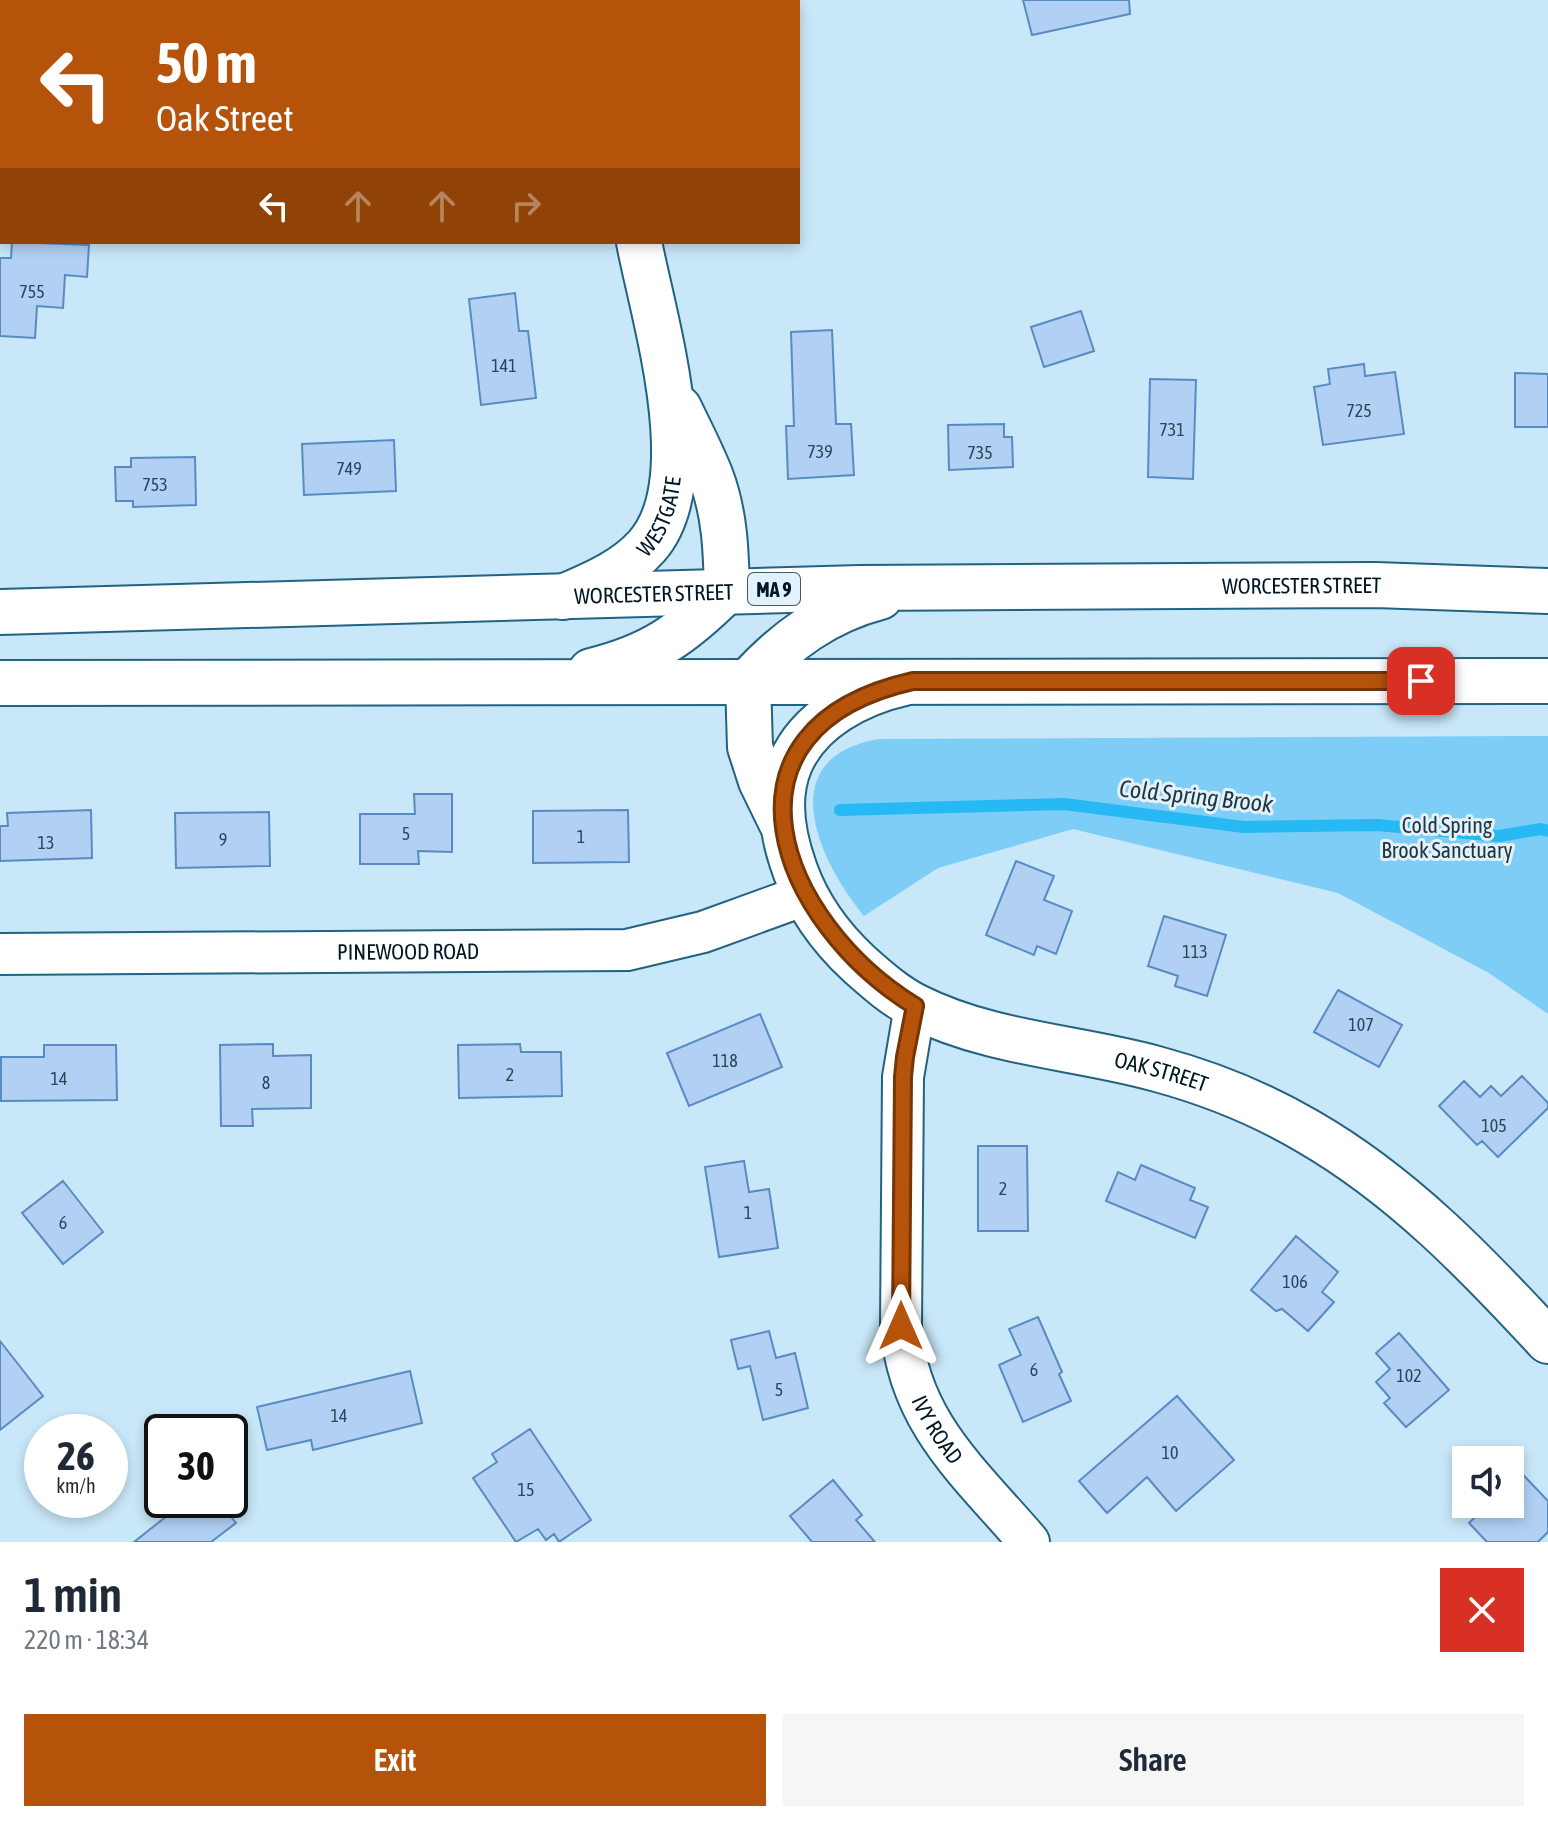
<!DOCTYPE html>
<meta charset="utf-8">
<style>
:root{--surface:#fff;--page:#f6f6f7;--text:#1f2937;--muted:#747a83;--accent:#b45309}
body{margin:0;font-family:"Asap Condensed",sans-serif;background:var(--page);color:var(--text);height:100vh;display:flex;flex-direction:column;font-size:30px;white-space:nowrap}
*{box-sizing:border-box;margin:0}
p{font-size:26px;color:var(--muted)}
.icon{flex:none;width:44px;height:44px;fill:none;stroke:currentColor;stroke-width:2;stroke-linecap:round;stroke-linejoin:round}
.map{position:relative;height:1542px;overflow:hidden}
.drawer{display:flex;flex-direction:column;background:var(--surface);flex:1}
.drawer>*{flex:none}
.banner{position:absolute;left:0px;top:0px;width:800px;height:244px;box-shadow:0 4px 12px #0003;background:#b45309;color:#fff;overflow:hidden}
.fabs{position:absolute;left:1452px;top:1446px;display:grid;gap:16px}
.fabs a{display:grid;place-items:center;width:72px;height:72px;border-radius:0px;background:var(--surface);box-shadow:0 4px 12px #0003;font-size:40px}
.speed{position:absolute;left:24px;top:1414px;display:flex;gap:16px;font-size:40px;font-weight:700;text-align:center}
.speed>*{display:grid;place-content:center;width:104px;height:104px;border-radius:50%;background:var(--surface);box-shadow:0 4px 12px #0003;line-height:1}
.speed small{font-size:20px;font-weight:400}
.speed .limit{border:4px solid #111;border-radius:12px;background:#fff;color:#111}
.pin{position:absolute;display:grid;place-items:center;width:68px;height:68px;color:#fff;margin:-34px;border-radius:16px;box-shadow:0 4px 12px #0006}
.me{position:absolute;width:88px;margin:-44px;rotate:0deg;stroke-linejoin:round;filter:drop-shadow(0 0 6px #0008)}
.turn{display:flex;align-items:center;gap:28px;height:168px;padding:0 24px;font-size:36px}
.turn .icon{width:104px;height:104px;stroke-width:2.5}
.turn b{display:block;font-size:56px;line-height:68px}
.lanes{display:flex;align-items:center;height:76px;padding:0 24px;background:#0003;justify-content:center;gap:40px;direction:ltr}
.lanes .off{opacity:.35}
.round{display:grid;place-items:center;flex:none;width:84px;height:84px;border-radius:0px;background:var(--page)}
.overview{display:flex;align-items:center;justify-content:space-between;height:136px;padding:0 24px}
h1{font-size:48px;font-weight:600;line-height:60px}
.button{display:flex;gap:16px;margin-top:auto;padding:16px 24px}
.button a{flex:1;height:92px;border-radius:0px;background:var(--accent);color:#fff;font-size:32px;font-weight:600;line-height:92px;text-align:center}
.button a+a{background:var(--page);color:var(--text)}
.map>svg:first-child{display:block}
.green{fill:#7dcdf6}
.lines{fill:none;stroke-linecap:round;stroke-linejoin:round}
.stream{stroke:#26b9f4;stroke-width:12}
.building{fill:#b1d0f4;stroke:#598bc3;stroke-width:2}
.street-casing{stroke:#226381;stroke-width:44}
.secondary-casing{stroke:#226381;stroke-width:48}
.highway-casing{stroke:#226381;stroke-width:48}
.street{stroke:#fff;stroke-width:40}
.secondary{stroke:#fff;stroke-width:44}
.highway{stroke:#fff;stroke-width:44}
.route-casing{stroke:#753606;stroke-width:20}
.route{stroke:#b45309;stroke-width:14}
.labels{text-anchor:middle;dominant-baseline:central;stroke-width:6;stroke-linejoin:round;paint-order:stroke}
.number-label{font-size:18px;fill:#2c4658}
.shield{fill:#e2f1fa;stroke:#445964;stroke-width:2}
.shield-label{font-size:20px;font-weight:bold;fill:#001824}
.street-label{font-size:22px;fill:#001824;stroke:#e2f1fa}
.park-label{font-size:22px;fill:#203642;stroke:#e2f1fa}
.water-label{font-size:24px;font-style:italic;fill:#1f3541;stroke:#e2f1fa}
</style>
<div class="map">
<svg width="1548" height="1542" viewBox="0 0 1548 1542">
<rect width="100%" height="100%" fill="#c8e7f8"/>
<path class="green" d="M 1548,736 L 1548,1014 L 1489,973 L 1338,893 L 1073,829 L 938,868 L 864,916 C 818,860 771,757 879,739 Z"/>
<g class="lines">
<path class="stream" d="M 840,810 L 1064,804 L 1244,827 L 1377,825 L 1499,836 L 1540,829 L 1548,831"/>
</g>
<path class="building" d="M 1023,0 L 1129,0 L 1130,14 L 1032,35 Z
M 12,242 L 89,245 L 87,277 L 65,275 L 63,308 L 37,306 L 35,338 L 0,336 L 0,258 L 11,258 Z
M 515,293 L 519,331 L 528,331 L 536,398 L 481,405 L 469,299 Z
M 1081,311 L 1094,351 L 1044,367 L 1031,327 Z
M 832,330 L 836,424 L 851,424 L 854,475 L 788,479 L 786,426 L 794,426 L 791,332 Z
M 1364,364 L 1365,376 L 1395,372 L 1404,434 L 1323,445 L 1314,387 L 1330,384 L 1328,369 Z
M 1515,373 L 1548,374 L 1548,427 L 1515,427 Z
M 1150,379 L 1196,380 L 1193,479 L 1148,477 Z
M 1004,424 L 1004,437 L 1012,437 L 1013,467 L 949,470 L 948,425 Z
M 394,440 L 396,491 L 304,495 L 302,444 Z
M 195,457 L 196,505 L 133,507 L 133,501 L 116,501 L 115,467 L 131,467 L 131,458 Z
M 414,794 L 452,794 L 452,852 L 418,851 L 419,864 L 360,864 L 360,814 L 415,814 Z
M 91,810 L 92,858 L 0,861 L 0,826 L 8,826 L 7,813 Z
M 628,810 L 629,862 L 533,863 L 533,811 Z
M 269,812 L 270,866 L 176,868 L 175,813 Z
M 1016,861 L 1054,876 L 1044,900 L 1072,911 L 1056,954 L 1037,946 L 1034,955 L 986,935 Z
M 1164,916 L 1226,935 L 1207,996 L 1175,986 L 1178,976 L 1148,966 Z
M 1338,990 L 1402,1025 L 1379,1067 L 1314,1032 Z
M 760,1014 L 782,1067 L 689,1106 L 667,1053 Z
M 273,1044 L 273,1056 L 311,1055 L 311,1108 L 252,1109 L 253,1126 L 221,1126 L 220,1045 Z
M 520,1044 L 521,1052 L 561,1052 L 562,1096 L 459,1098 L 458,1045 Z
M 44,1045 L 116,1045 L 117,1100 L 1,1101 L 1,1057 L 44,1057 Z
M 1522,1076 L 1548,1103 L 1548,1108 L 1498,1157 L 1482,1141 L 1477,1145 L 1439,1106 L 1464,1081 L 1480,1097 L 1491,1086 L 1501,1096 Z
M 978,1146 L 1027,1146 L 1028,1231 L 978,1231 Z
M 744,1161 L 749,1192 L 769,1189 L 778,1248 L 719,1257 L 705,1167 Z
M 1141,1165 L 1195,1188 L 1190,1200 L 1208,1207 L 1195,1238 L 1106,1201 L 1118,1172 L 1135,1180 Z
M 63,1181 L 103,1232 L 63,1264 L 22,1213 Z
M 1296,1236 L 1338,1272 L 1322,1292 L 1334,1302 L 1308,1331 L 1282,1309 L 1276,1311 L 1251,1290 Z
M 1038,1317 L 1062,1372 L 1059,1374 L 1071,1401 L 1023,1422 L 999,1365 L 1021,1355 L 1009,1329 Z
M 769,1331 L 776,1358 L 795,1353 L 808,1408 L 763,1420 L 750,1366 L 738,1369 L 731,1340 Z
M 1399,1333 L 1449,1390 L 1406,1427 L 1384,1403 L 1390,1398 L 1376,1382 L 1390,1369 L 1376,1353 Z
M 0,1341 L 43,1396 L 0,1430 Z
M 410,1371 L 422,1423 L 313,1450 L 311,1440 L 267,1450 L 257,1407 Z
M 1177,1396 L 1234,1460 L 1176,1511 L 1147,1477 L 1107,1513 L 1079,1481 Z
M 530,1429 L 591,1520 L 559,1542 L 554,1534 L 546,1540 L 538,1529 L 516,1542 L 473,1478 L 497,1462 L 492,1454 Z
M 1510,1461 L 1548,1501 L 1548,1532 L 1538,1542 L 1487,1542 L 1469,1523 L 1488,1504 L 1510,1504 Z
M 833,1480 L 862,1515 L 856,1520 L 875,1542 L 812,1542 L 790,1516 Z
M 187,1500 L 218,1500 L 236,1523 L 211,1542 L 134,1542 Z"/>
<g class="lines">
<defs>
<g id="street">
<path id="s1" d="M 0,954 L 627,950 L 703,932 L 805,895"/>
<path id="s2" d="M 915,1006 L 903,1077 L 901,1326 C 908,1422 970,1473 1029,1542"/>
</g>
<g id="secondary">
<path d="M 648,2 L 648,0"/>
<path d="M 679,408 C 690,431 702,454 711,477 C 725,514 726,552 727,590"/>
<path id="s3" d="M 563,597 C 593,584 625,571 647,546 C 705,480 654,320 639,242"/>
<path d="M 748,682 L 750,747 L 761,781 L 781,822"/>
<path id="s4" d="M 904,683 C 859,693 809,719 790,764 C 776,797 783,837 795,870 C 808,907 831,938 859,964 C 877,980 896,997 917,1007 C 991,1044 1078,1047 1157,1069 C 1209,1083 1261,1104 1307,1131 C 1401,1185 1475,1262 1548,1341"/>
</g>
<g id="highway">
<path id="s5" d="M 0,612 L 860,588 L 1375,585 L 1548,591"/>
<path d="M 591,671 C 652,656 683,634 727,590"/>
<path d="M 748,682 C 785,641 826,611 880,597"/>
<path d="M 0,683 L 1548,681"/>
</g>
</defs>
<use href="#street" class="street-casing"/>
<use href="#secondary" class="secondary-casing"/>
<use href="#highway" class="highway-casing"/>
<use href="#street" class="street"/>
<use href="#secondary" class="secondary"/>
<use href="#highway" class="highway"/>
</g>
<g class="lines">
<defs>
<path id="route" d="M 901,1326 L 903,1077 L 905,1057 L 915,1006 C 778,922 704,728 913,681 L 1421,681"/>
</defs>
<use href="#route" class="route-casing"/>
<use href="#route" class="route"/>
</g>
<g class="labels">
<g class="number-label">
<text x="32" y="291">755</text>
<text x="504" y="365">141</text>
<text x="1359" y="410">725</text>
<text x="1172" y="429">731</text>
<text x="820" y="451">739</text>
<text x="980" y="452">735</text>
<text x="349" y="468">749</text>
<text x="155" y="484">753</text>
<text x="406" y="833">5</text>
<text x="581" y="836">1</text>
<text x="223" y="839">9</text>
<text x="46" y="842">13</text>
<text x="1195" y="951">113</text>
<text x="1361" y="1024">107</text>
<text x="725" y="1060">118</text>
<text x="510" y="1074">2</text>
<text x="59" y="1078">14</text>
<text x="266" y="1082">8</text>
<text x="1494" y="1125">105</text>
<text x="1003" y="1188">2</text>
<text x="748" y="1212">1</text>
<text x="63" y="1222">6</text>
<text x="1295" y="1281">106</text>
<text x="1034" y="1369">6</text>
<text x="1409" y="1375">102</text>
<text x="779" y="1389">5</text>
<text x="339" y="1415">14</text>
<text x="1170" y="1452">10</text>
<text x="526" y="1489">15</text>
</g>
<rect class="shield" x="748" y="573" width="52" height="32" rx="6"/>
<g class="shield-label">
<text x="774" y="589">MA 9</text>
</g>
<g class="street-label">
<text stroke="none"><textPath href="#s3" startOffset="132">WESTGATE</textPath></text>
<text stroke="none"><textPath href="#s5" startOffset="1302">WORCESTER STREET</textPath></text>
<text stroke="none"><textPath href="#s5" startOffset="654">WORCESTER STREET</textPath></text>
<text stroke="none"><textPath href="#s1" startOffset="408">PINEWOOD ROAD</textPath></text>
<text stroke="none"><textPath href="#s4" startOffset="694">OAK STREET</textPath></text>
<text stroke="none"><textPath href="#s2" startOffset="432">IVY ROAD</textPath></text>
</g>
<g class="park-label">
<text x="1447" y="825">Cold Spring<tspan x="1447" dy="25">Brook Sanctuary</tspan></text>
</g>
<g class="water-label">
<text transform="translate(1196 796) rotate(6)">Cold Spring Brook</text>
</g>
</g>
</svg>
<div class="fabs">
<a><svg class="icon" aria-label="sound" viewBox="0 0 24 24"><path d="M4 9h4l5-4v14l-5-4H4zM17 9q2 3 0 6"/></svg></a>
</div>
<div class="speed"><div>26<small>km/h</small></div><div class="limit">30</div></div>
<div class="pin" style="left:1421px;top:681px;background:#d93025"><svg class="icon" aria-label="arrive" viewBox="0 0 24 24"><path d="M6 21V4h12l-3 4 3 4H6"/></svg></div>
<svg class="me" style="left:901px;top:1326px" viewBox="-20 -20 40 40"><path d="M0-17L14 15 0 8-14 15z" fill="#b45309" stroke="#fff" stroke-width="4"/></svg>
<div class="banner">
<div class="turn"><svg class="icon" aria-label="left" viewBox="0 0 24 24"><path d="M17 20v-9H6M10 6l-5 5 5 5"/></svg><div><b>50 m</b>Oak Street</div></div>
<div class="lanes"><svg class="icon" aria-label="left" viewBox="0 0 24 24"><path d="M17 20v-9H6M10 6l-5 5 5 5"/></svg><svg class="icon off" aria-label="ahead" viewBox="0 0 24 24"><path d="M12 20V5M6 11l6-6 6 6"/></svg><svg class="icon off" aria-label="ahead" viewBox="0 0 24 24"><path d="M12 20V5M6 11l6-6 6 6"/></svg><svg class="icon off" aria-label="right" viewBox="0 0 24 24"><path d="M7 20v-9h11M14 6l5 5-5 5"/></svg></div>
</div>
</div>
<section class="drawer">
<div class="overview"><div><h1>1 min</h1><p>220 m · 18:34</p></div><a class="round" style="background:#d93025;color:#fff"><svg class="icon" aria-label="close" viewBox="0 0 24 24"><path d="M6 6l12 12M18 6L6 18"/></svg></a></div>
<div class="button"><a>Exit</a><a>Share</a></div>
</section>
